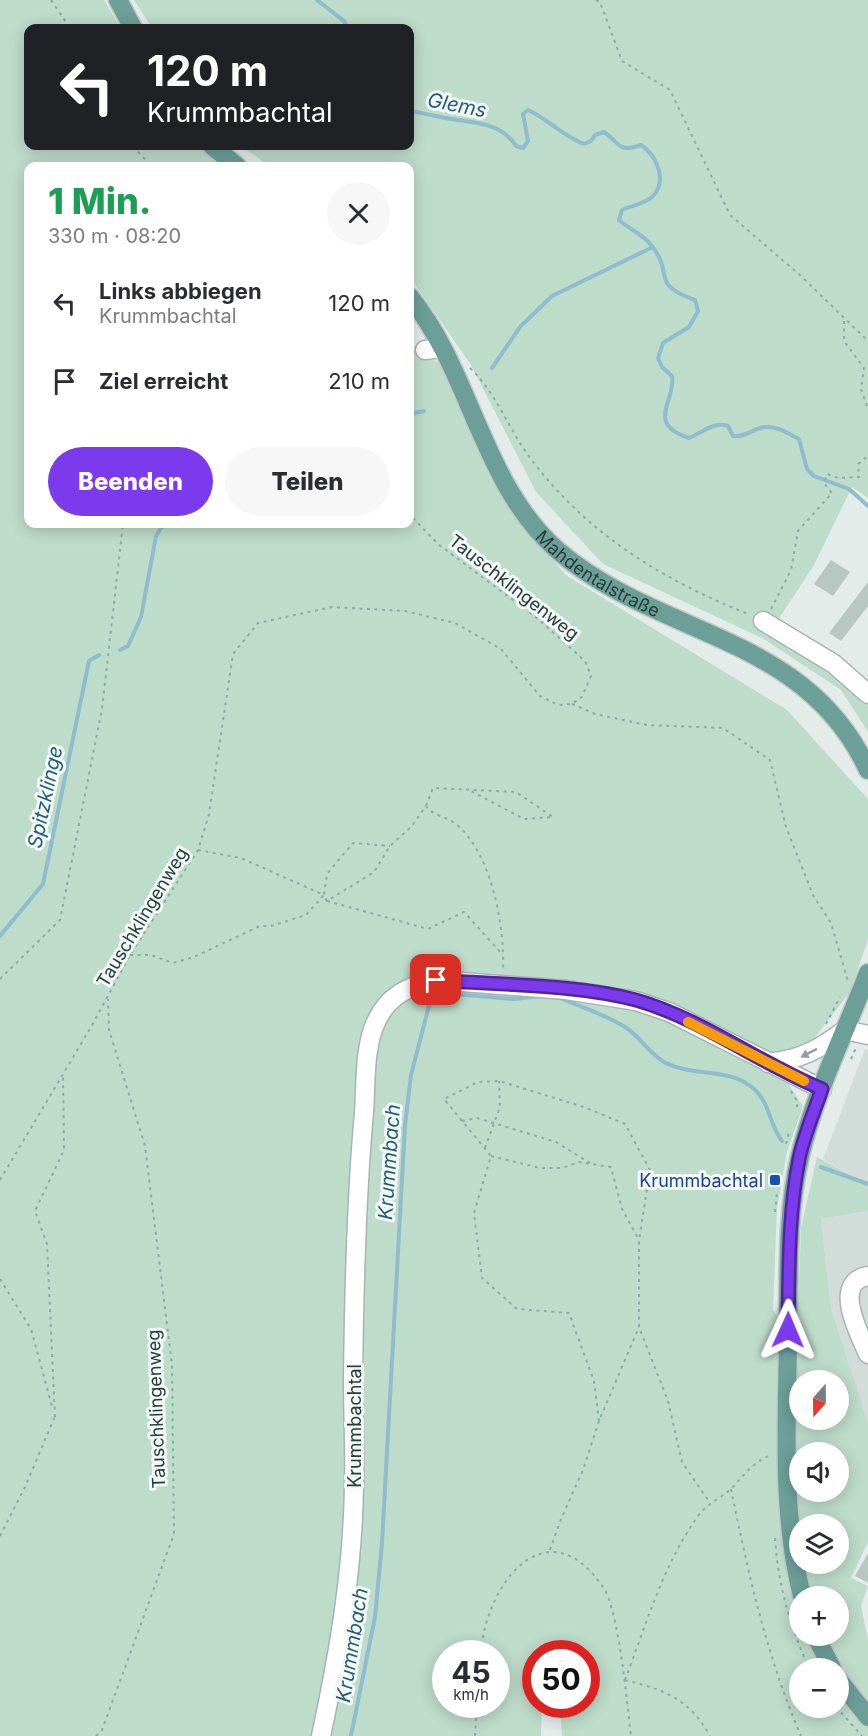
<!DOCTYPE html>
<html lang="de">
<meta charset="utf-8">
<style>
:root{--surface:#fff;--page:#f7f7f7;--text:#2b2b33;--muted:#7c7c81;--accent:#7c3aed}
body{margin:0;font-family:Inter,sans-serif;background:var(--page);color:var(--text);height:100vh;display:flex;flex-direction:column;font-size:22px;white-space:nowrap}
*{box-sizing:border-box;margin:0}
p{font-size:20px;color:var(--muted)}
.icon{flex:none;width:33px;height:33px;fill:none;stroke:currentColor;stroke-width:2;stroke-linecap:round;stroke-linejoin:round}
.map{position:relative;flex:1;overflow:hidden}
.panel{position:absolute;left:24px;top:162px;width:390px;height:366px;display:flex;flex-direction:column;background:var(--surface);border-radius:12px;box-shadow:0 3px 15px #0003}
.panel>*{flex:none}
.top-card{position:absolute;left:24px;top:24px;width:390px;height:126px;border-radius:12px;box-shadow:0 3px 15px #0003;background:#202124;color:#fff;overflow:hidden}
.needle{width:39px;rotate:200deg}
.fabs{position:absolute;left:789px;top:1370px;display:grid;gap:12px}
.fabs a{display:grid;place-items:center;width:60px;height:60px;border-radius:50%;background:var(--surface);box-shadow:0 3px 15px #0003;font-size:30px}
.speed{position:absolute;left:432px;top:1640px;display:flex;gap:12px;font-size:30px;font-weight:700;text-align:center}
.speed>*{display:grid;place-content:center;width:78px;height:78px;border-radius:50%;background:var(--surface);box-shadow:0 3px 15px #0003;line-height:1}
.speed small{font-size:15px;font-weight:400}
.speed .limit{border:9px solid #d22;background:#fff;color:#111}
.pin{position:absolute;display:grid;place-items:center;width:51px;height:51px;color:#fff;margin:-26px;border-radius:12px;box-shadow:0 3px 9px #0006}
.me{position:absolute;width:66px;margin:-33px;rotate:1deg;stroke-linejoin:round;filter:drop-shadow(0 0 4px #0008)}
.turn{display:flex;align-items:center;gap:21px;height:126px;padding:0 24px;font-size:27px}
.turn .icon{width:78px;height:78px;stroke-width:2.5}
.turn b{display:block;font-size:42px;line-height:51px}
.round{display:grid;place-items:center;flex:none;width:63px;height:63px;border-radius:32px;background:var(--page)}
.summary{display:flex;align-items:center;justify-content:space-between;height:102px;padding:0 24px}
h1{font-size:36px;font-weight:800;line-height:45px;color:#1e9e55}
.primary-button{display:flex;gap:12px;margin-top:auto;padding:12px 24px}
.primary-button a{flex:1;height:69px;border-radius:36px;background:var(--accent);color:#fff;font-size:24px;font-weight:800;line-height:69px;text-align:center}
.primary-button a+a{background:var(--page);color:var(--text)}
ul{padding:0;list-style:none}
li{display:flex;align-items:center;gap:18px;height:78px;padding:0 24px}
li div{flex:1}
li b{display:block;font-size:22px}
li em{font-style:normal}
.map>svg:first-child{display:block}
.built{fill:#d2dcd9}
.green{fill:#bedcca;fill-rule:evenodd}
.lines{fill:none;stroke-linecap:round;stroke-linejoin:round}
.stream{stroke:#8fbdce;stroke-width:4}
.building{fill:#b9c7c3}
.minor-casing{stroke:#a7b4b1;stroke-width:21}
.major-casing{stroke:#c2c9c8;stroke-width:21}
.path{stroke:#86aea6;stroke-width:2;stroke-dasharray:3 4.5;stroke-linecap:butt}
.minor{stroke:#fff;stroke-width:18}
.major{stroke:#6b9f98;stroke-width:18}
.oneway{fill:#929e9c}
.route-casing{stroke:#51269a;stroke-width:15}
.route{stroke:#7c3aed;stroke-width:10}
.slow{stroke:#f59e0b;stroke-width:10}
.transit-dot{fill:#1a4fb4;stroke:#f4f9f7;stroke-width:2}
.labels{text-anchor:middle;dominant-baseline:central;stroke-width:6;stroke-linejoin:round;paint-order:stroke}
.street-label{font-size:18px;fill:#243d39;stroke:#f4f9f7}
.transit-label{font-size:18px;fill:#164399;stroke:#f4f9f7;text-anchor:end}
.water-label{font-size:20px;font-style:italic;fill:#215e76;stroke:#f4f9f7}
</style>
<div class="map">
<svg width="868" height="1736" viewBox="0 0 868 1736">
<rect width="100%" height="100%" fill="#e4ecea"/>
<path class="built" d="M 865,1049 L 868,1050 L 868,1184 L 823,1159 Z
M 868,1211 L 868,1423 L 831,1308 L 821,1219 Z"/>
<path class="green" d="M 0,0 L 104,0 L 121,28 L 28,28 L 28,146 L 203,146 L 221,166 L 28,166 L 28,524 L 410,524 L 410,348 L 439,363 L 490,478 L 526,530 L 567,576 L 787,710 L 868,799 L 868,939 L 850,992 L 801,1055 L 789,1085 L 803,1106 L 787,1152 L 777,1208 L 773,1310 L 797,1345 L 801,1228 L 817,1157 L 868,1184 L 868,1211 L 821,1219 L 831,1308 L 868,1423 L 868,1542 L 851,1578 L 868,1586 L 861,1606 L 868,1640 L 868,1736 L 562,1736 L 560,1704 L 586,1704 L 586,1653 L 536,1653 L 536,1704 L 542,1704 L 541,1736 L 0,1736 ZM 800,1380 L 838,1380 L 838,1419 L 800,1419 ZM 800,1452 L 838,1452 L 838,1491 L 800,1491 ZM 800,1524 L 838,1524 L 838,1563 L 800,1563 ZM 800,1596 L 838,1596 L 838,1635 L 800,1635 ZM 446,1653 L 496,1653 L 496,1704 L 446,1704 ZM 800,1668 L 838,1668 L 838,1707 L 800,1707 Z
M 134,0 L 868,0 L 868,498 L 852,487 L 814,565 L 778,620 L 868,686 L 868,732 L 841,690 L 762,638 L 603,564 L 536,492 L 471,365 L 410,277 L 410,166 L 269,166 L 241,146 L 410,146 L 410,28 L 152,28 Z"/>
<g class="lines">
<path class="stream" d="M 317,0 L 344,21 L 348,28
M 410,111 C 424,113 438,117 452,119 C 477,123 501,123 516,146 L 523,148 L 528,141 L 523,114 L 528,110 C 548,119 563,136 584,144 L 591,141 L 595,135 L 604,132 C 621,144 618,153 641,145 C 656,155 668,180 653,196 C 647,203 631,206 622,210 L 619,220 C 629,229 644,235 652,246 C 675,276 649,283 695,300 L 698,311 L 689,327 L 663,343 L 658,358 L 662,367 L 672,376 C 676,401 645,424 689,438 C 702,433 713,421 728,426 L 733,436 C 746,438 754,427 766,427 C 777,426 789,434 799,439 L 807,469 L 814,476 L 849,489 L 868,506
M 492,368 L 520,327 L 552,296 L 653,247
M 410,414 L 424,411
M 120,650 L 128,646 L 141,617 L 156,536 L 164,524
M 0,936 L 43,884 L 89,661 L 99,655
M 557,997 C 579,1006 604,1014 625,1027 C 640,1036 650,1055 666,1063 C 694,1077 730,1067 754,1089 C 770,1103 769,1124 782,1141
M 821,1167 L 868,1184
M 351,1736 L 375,1617 L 382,1543 L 405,1125 L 411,1075 L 430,1002 L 441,993 L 514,999 L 541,996"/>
</g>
<path class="building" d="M 831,560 L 850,572 L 833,596 L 814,584 Z
M 868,582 L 868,606 L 841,641 L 829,633 Z
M 868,1553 L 868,1583 L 855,1576 Z"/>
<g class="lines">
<defs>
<path id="minor" d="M 425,350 L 442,348
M 763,621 L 834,664 L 868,694
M 768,1063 C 802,1059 818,1050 845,1030 L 868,1035
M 868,1276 C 831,1282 860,1335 868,1354
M 321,1736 C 339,1652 353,1570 354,1484 C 355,1449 353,1414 353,1380 C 354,1290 356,1200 364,1112 C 366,1084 364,1047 376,1022 C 388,995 409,986 436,980 L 566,990 L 636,1001 L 669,1012 L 822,1089"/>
<g id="major">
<path d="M 118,0 L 133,28"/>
<path d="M 212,146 L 237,166"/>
<path id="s1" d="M 410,297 C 471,372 482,484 557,550 C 659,638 805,633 868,770"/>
<path d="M 802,1596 C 781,1512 787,1424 788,1338 C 789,1278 786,1215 800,1156 C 815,1093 845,1033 868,973"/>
<path d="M 815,1635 L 832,1668"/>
<path d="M 838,1679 L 868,1717"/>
</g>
</defs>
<use href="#minor" class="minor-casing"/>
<use href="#major" class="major-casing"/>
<path class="path" d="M 51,0 L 70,28
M 596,0 L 600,2 L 622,61 L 670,90 L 730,215 L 801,276 L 868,341
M 133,146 L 151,166
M 844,321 L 844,341 L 864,368 L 861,389 L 868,409
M 470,368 C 498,395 508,429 531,459 C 587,534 663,580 748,614
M 771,609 L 791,570 L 798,531 L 832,493 L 824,483 L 827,474 L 838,478 L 859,477 L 858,464 L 868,456
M 572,704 L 595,714 L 647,725 L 723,728 L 770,760 L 786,827 L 813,895 L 831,923 L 848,981
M 426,806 L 433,788 L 516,792 L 553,817 L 524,819 L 469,790
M 198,850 L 241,858 L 324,895 L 327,874 L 353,843 L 390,846
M 327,901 L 428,929 L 464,912 L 502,954
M 130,955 L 151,955 L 173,963 L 194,957 L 260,926 L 271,926 L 306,915 L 324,895 L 327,901 L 374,872 L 390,846 L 411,827 L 426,806 C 434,817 447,816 457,825 C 492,854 505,928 503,971
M 0,979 L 60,920 L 102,709 L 123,524
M 826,1024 L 840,997
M 851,1059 L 856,1048
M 791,1091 L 797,1101 L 797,1107
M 462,1121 L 477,1118 L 556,1142 L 590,1163
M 786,1144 L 789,1132
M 485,1148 L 500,1107 L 499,1081
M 491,1156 L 540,1168 L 562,1168 L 579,1162 L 611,1167 L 622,1209 L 639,1240
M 0,1180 L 91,1027 L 130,955 L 198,850 L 209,814 L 233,654 L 258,623 L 332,607 L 405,611 L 455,623 L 501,649 L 540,696 L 558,705 L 572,704 L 582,697 L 591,676 L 585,661 L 537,618 L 438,544 L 410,515
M 775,1212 L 777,1191
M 0,1279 L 31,1329 L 53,1410
M 55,1417 L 47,1244 L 35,1211 L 64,1150 L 63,1074
M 599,1421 L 594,1381 L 569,1313 L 517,1309 L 482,1278 L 474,1213 L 491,1156 L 444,1099 L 478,1082 L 499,1081 L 584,1107 L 625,1124 L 650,1170 L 639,1240 L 639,1327 L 668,1401 L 682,1462 L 710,1503
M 731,1489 C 748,1573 767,1657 801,1736
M 0,1536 L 25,1487 L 55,1416
M 775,1538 C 778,1585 790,1626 809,1668
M 550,1550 L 561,1519 L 583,1470 L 599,1421 L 639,1327
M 481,1653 C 485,1586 546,1504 603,1587 C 619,1610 627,1704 631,1736
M 625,1680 C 646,1625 663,1565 698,1516 C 707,1503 722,1498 733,1487 C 745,1474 753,1462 771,1455
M 625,1680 C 664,1690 689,1698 710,1736
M 836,1707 L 862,1736
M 96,1736 L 102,1730 L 174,1534 L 172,1365 L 145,1146 L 109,1030 L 108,999
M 475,1736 L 477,1704"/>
<use href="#minor" class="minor"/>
<use href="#major" class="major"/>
</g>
<defs><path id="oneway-solid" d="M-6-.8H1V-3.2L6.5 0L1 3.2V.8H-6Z" transform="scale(1.5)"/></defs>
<use class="oneway" href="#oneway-solid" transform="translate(809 1053) rotate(153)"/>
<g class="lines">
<defs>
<path id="route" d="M 436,980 C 499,985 576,984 636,1000 C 702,1019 759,1063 822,1089 C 814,1112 804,1135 799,1159 C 788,1215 789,1273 788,1330"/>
</defs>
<use href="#route" class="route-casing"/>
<use href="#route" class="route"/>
<path class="slow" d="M 688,1022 L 804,1081"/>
</g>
<rect class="transit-dot" x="769" y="1174" width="12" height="12" rx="3"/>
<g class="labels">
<g class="street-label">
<text stroke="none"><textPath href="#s1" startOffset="342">Mahdentalstraße</textPath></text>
<text transform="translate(514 587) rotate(38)">Tauschklingenweg</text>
<text transform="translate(142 917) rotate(-59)">Tauschklingenweg</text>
<text transform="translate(156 1409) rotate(-92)">Tauschklingenweg</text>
<text transform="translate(354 1426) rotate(-90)">Krummbachtal</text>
</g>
<g class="transit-label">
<text x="763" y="1180">Krummbachtal</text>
</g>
<g class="water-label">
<text transform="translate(457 105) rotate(11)">Glems</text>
<text transform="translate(45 797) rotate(-78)">Spitzklinge</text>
<text transform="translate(389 1162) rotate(-86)">Krummbach</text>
<text transform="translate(352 1645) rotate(-81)">Krummbach</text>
</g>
</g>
</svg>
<div class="fabs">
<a><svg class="needle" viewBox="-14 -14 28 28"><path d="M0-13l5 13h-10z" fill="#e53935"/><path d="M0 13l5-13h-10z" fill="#7c7c81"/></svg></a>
<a><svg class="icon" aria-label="sound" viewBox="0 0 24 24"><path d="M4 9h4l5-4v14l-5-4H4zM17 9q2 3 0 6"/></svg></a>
<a><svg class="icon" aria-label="layers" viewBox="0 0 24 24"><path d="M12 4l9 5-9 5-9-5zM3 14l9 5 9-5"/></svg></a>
<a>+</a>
<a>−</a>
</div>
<div class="speed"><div>45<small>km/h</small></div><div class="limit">50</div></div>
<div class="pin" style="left:436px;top:980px;background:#d93025"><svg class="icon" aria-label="arrive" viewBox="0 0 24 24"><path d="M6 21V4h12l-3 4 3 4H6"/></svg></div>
<svg class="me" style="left:788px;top:1330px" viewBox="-20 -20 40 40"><path d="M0-17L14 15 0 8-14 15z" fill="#7c3aed" stroke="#fff" stroke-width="4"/></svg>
<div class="top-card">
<div class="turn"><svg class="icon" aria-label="left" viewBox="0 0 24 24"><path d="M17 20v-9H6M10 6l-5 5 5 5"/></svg><div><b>120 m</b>Krummbachtal</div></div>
</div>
<section class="panel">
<div class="summary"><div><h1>1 Min.</h1><p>330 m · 08:20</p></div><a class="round"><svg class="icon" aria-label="close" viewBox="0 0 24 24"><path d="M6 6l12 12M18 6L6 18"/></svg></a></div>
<ul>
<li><svg class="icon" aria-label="left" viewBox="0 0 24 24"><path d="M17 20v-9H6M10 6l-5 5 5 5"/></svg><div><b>Links abbiegen</b><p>Krummbachtal</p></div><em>120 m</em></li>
<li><svg class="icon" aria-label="arrive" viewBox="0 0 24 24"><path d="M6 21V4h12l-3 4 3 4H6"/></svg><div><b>Ziel erreicht</b></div><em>210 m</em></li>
</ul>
<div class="primary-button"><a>Beenden</a><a>Teilen</a></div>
</section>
</div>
